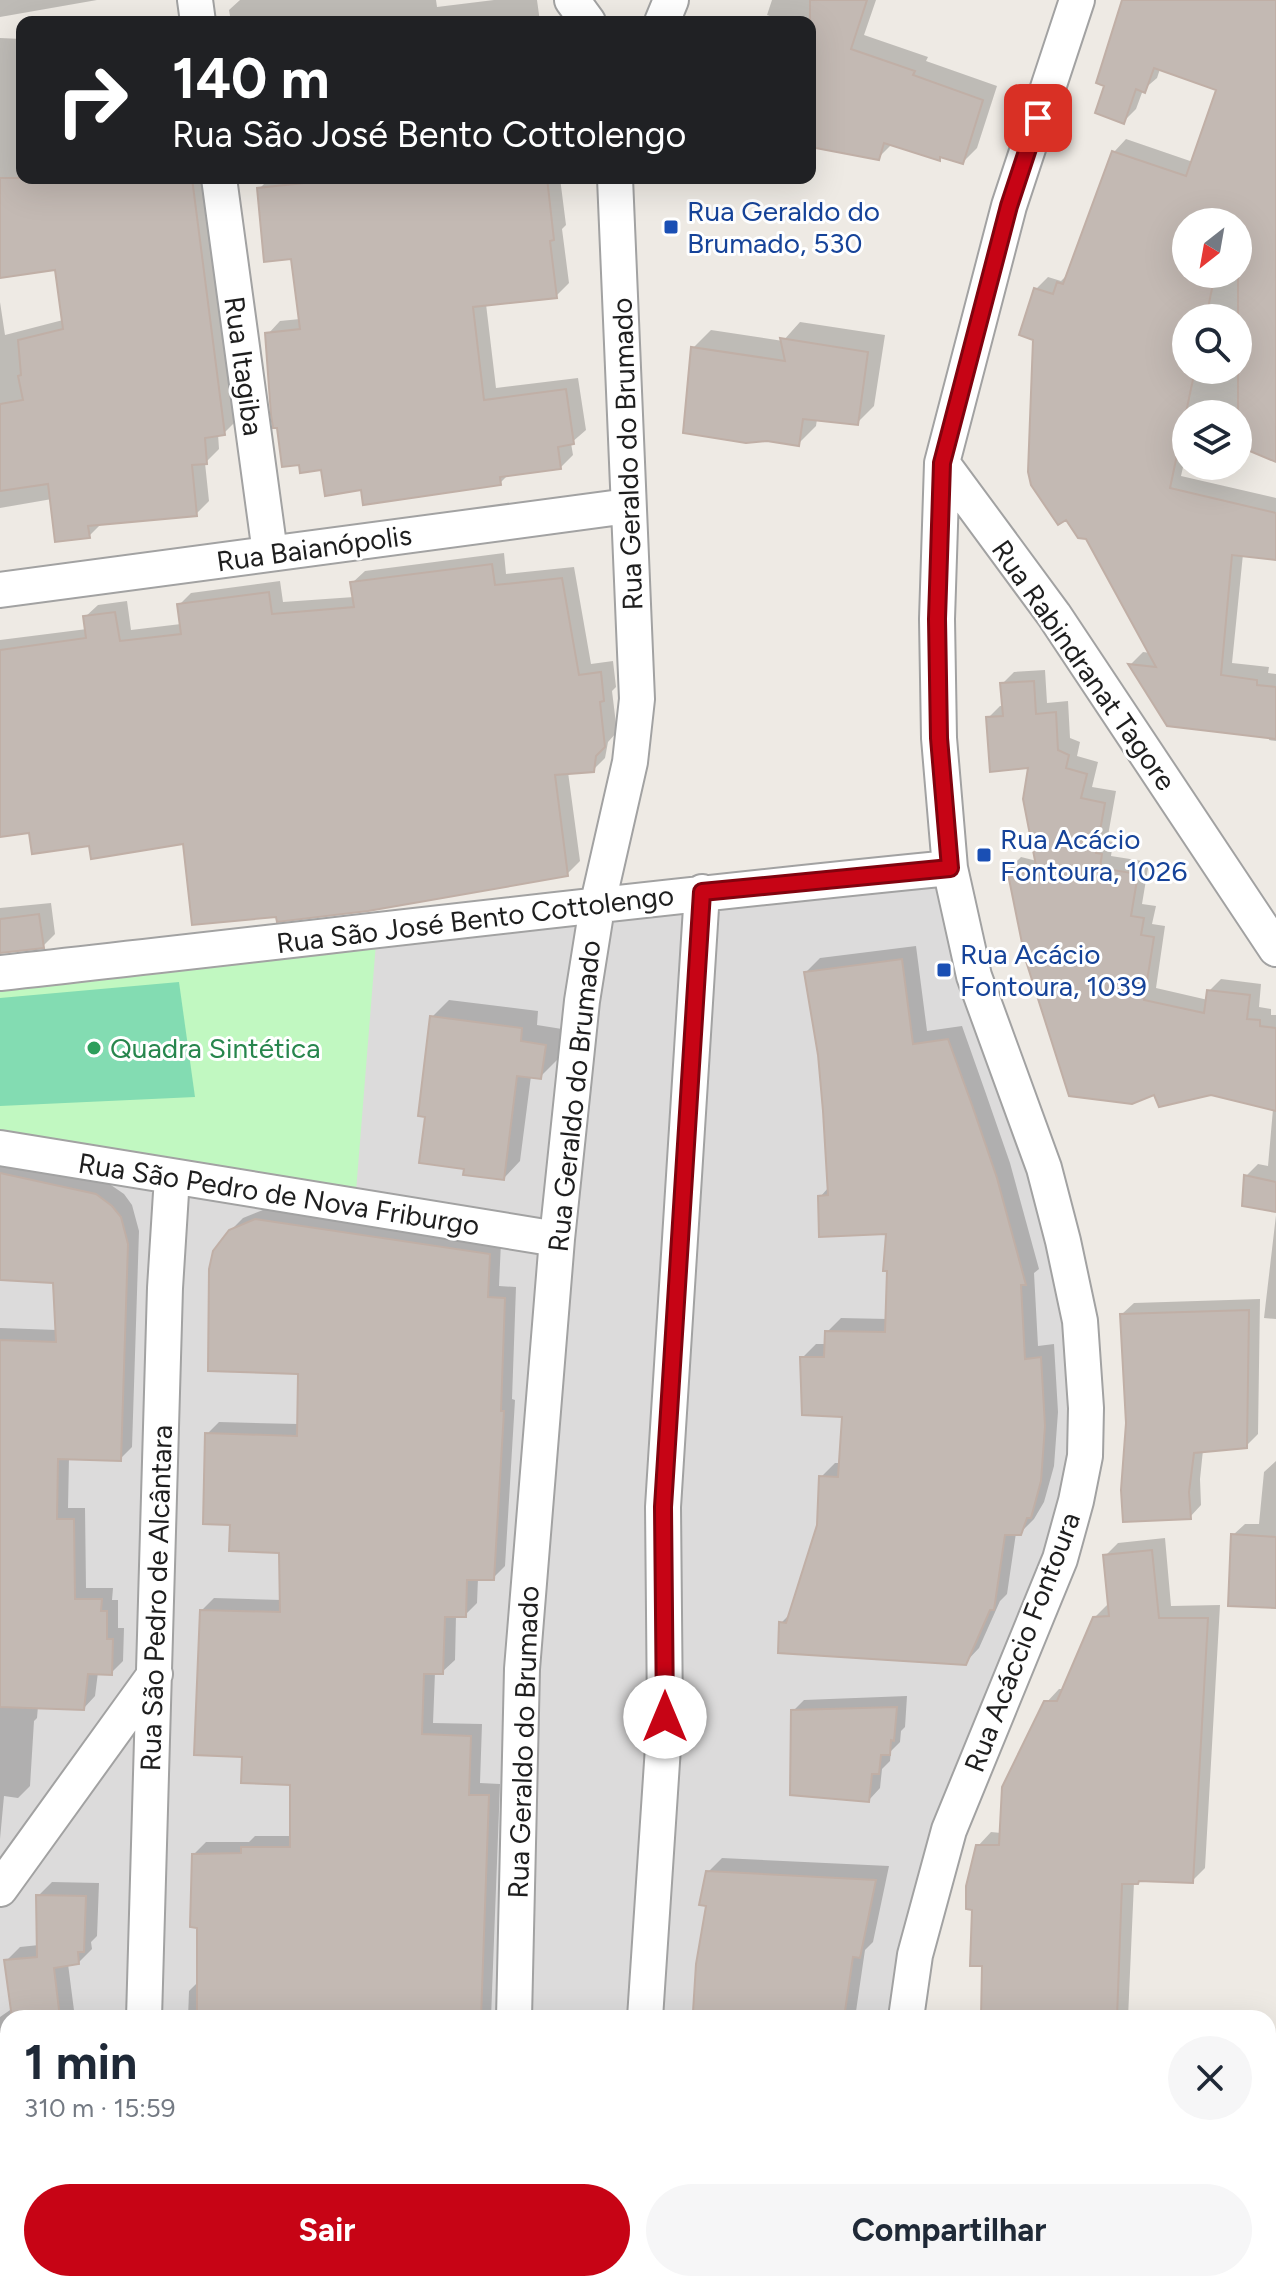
<!DOCTYPE html>
<html lang="pt">
<meta charset="utf-8">
<style>
:root{--surface:#fff;--page:#f6f6f7;--text:#1f2937;--muted:#747a83;--accent:#c70415}
body{margin:0;font-family:Figtree,sans-serif;background:var(--page);color:var(--text);height:100vh;display:flex;flex-direction:column;font-size:30px;white-space:nowrap}
*{box-sizing:border-box;margin:0}
p{font-size:26px;color:var(--muted)}
.icon{flex:none;width:44px;height:44px;fill:none;stroke:currentColor;stroke-width:2;stroke-linecap:round;stroke-linejoin:round}
.map{position:relative;flex:1;overflow:hidden}
.drawer{position:absolute;left:0px;top:2010px;width:1276px;height:282px;display:flex;flex-direction:column;background:var(--surface);border-radius:24px 24px 0 0;box-shadow:0 8px 32px #0002}
.drawer>*{flex:none}
.top-card{position:absolute;left:16px;top:16px;width:800px;height:168px;border-radius:16px;box-shadow:0 8px 32px #0002;background:#202124;color:#fff;overflow:hidden}
.needle{width:52px;rotate:211deg}
.buttons{position:absolute;left:1172px;top:208px;display:grid;gap:16px}
.buttons a{display:grid;place-items:center;width:80px;height:80px;border-radius:50%;background:var(--surface);box-shadow:0 8px 32px #0002;font-size:40px}
.pin{position:absolute;display:grid;place-items:center;width:68px;height:68px;color:#fff;margin:-34px;border-radius:16px;box-shadow:0 4px 12px #0006}
.me{position:absolute;width:88px;margin:-44px;rotate:0deg;stroke-linejoin:round;filter:drop-shadow(0 0 6px #0008)}
.turn{display:flex;align-items:center;gap:28px;height:168px;padding:0 24px;font-size:36px}
.turn .icon{width:104px;height:104px;stroke-width:2.5}
.turn b{display:block;font-size:56px;line-height:68px}
.round{display:grid;place-items:center;flex:none;width:84px;height:84px;border-radius:42px;background:var(--page)}
.head{display:flex;align-items:center;justify-content:space-between;height:136px;padding:0 24px}
h1{font-size:48px;font-weight:700;line-height:60px}
.cta{display:flex;gap:16px;margin-top:auto;padding:16px 24px}
.cta a{flex:1;height:92px;border-radius:48px;background:var(--accent);color:#fff;font-size:32px;font-weight:700;line-height:92px;text-align:center}
.cta a+a{background:var(--page);color:var(--text)}
.map>svg:first-child{display:block}
.residential{fill:#dcdbdb}
.park{fill:#c1f8c1}
.pitch{fill:#83dcb2}
.shadow{fill:#0003;fill-rule:evenodd}
.building{fill:#c3b9b3;stroke:#c0afa6;stroke-width:2}
.lines{fill:none;stroke-linecap:round;stroke-linejoin:round}
.street-casing{stroke:#a2a2a2;stroke-width:38}
.street{stroke:#fff;stroke-width:34}
.route-casing{stroke:#81030e;stroke-width:20}
.route{stroke:#c70415;stroke-width:14}
.transit-dot{fill:#1a4fb4;stroke:#fff;stroke-width:3}
.leisure-dot{fill:#2e9e5b;stroke:#fff;stroke-width:3}
.labels{text-anchor:middle;dominant-baseline:central;stroke-width:6;stroke-linejoin:round;paint-order:stroke}
.transit-label{font-size:28px;fill:#164399;stroke:#fff;text-anchor:start}
.street-label{font-size:28px;fill:#1e1e1e;stroke:#fff}
.leisure-label{font-size:28px;fill:#27864d;stroke:#fff;text-anchor:start}
</style>
<div class="map">
<svg width="1276" height="2291" viewBox="0 0 1276 2291">
<rect width="100%" height="100%" fill="#eeeae4"/>
<path class="residential" d="M 942,880 L 1064,1293 L 1074,1446 L 1052,1550 L 985,1712 L 903,1928 L 888,2018 L 8,2018 L 8,2284 L 884,2284 L 884,2291 L 0,2291 L 0,964 Z"/>
<path class="park" d="M 376,943 L 355,1204 L 0,1145 L 0,979 Z"/>
<path class="pitch" d="M 179,982 L 195,1097 L 0,1106 L 0,998 Z"/>
<path class="shadow" d="M 0,0 L 97,0 L 0,17 Z
M 240,0 L 436,0 L 437,7 L 494,0 L 537,0 L 540,22 L 231,22 L 229,10 Z
M 772,0 L 876,0 L 864,35 L 928,57 L 926,61 L 997,86 L 977,148 L 963,162 L 942,156 L 939,158 L 892,144 L 878,158 L 810,145 L 810,22 L 778,22 L 779,19 L 767,15 Z
M 1154,0 L 1276,0 L 1276,459 L 1238,444 L 1238,414 L 1186,414 L 1186,454 L 1181,476 L 1276,498 L 1276,558 L 1243,554 L 1232,663 L 1269,667 L 1268,673 L 1276,674 L 1276,741 L 1269,740 L 1270,736 L 1168,725 L 1131,664 L 1143,652 L 1151,653 L 1036,289 L 1048,277 L 1061,281 L 1070,272 L 1114,152 L 1126,139 L 1193,162 L 1218,89 L 1160,69 L 1157,78 L 1143,90 L 1136,109 L 1124,121 ZM 1186,222 L 1238,222 L 1238,274 L 1186,274 ZM 1186,318 L 1238,318 L 1238,370 L 1186,370 Z
M 0,38 L 22,39 L 22,178 L 206,178 L 237,420 L 224,433 L 218,434 L 219,449 L 205,463 L 209,501 L 196,514 L 103,522 L 89,536 L 52,499 L 0,508 L 0,302 L 5,335 L 63,320 L 57,268 L 0,276 Z
M 270,178 L 560,178 L 566,225 L 562,229 L 569,283 L 556,296 L 486,304 L 496,388 L 578,378 L 586,430 L 571,443 L 573,455 L 560,468 L 509,474 L 500,483 L 363,488 L 322,468 L 268,334 L 280,321 L 300,319 L 293,257 L 259,189 Z
M 800,322 L 885,335 L 874,406 L 857,423 L 817,419 L 816,426 L 798,444 L 693,348 L 711,330 L 783,341 Z
M 504,553 L 506,574 L 574,567 L 591,664 L 613,661 L 616,687 L 612,691 L 617,732 L 608,742 L 605,758 L 593,770 L 568,772 L 580,861 L 567,874 L 185,842 L 90,844 L 31,831 L 0,835 L 0,640 L 87,629 L 85,617 L 98,605 L 127,601 L 131,630 L 181,624 L 179,605 L 191,593 L 280,581 L 283,602 L 354,597 L 352,583 L 365,571 Z
M 1045,670 L 1047,703 L 1068,701 L 1070,738 L 1080,742 L 1077,756 L 1098,762 L 1092,787 L 1116,791 L 1107,841 L 1113,842 L 1111,856 L 1149,862 L 1142,904 L 1156,906 L 1152,924 L 1165,926 L 1156,988 L 1208,1000 L 1209,991 L 1221,979 L 1261,984 L 1259,1007 L 1271,1009 L 1271,1015 L 1276,1015 L 1276,1210 L 1246,1176 L 1258,1164 L 1268,1166 L 1273,1109 L 1211,1093 L 1155,1092 L 1027,957 L 1009,869 L 1021,857 L 1037,861 L 1031,766 L 988,718 L 1000,706 L 1004,706 L 1002,684 L 1014,672 Z
M 51,903 L 55,934 L 43,946 L 0,952 L 0,908 Z
M 916,946 L 927,1031 L 962,1026 L 985,1091 L 1010,1163 L 1039,1269 L 1034,1273 L 1038,1346 L 1054,1344 L 1058,1412 L 1054,1466 L 1044,1502 L 1034,1519 L 1020,1533 L 1016,1533 L 1007,1594 L 1000,1601 L 979,1648 L 965,1663 L 781,1623 L 791,1613 L 819,1526 L 821,1477 L 835,1463 L 841,1463 L 844,1415 L 802,1358 L 816,1344 L 826,1344 L 827,1332 L 841,1318 L 888,1319 L 888,1232 L 820,1197 L 829,1187 L 820,1055 L 806,972 L 820,958 Z
M 449,1000 L 538,1011 L 537,1025 L 562,1029 L 557,1060 L 540,1077 L 531,1076 L 520,1161 L 504,1178 L 466,1167 L 427,1115 L 432,1017 Z
M 0,1159 L 108,1183 L 124,1194 L 132,1205 L 139,1231 L 132,1447 L 120,1459 L 69,1457 L 68,1508 L 85,1508 L 86,1588 L 113,1588 L 112,1600 L 118,1600 L 118,1628 L 124,1628 L 123,1661 L 111,1673 L 98,1672 L 95,1696 L 84,1708 L 38,1706 L 37,1718 L 34,1721 L 30,1786 L 18,1798 L 4,1796 L 0,1839 L 0,1328 L 57,1330 L 55,1281 L 0,1278 Z
M 268,1208 L 501,1242 L 499,1286 L 516,1287 L 512,1399 L 515,1400 L 505,1566 L 493,1578 L 478,1578 L 477,1603 L 465,1615 L 456,1615 L 455,1660 L 442,1672 L 435,1672 L 433,1723 L 482,1724 L 480,1783 L 500,1784 L 491,2018 L 188,2018 L 189,1991 L 199,1981 L 199,1926 L 194,1854 L 206,1842 L 249,1842 L 255,1836 L 292,1836 L 292,1783 L 244,1755 L 202,1610 L 214,1598 L 282,1600 L 281,1551 L 232,1523 L 207,1434 L 219,1422 L 299,1424 L 300,1372 L 230,1231 L 243,1218 Z
M 1276,1215 L 1276,1319 L 1264,1318 Z
M 1260,1299 L 1258,1434 L 1246,1446 L 1203,1450 L 1200,1479 L 1201,1505 L 1190,1517 L 1128,1423 L 1122,1314 L 1134,1303 Z
M 1276,1461 L 1276,1606 L 1233,1535 L 1245,1524 L 1259,1524 L 1264,1472 Z
M 1165,1538 L 1171,1606 L 1220,1605 L 1205,1868 L 1192,1881 L 1141,1879 L 1134,1882 L 1128,2018 L 983,2018 L 984,1964 L 978,1846 L 991,1832 L 1001,1833 L 1046,1703 L 1059,1689 L 1065,1689 L 1094,1618 L 1108,1604 L 1105,1556 L 1118,1543 Z
M 907,1696 L 905,1727 L 901,1731 L 900,1742 L 891,1751 L 890,1761 L 882,1769 L 880,1788 L 869,1800 L 793,1711 L 804,1700 Z
M 722,1858 L 889,1866 L 873,1942 L 865,1950 L 855,2018 L 738,2018 L 708,1904 L 708,1872 Z
M 52,1882 L 99,1883 L 97,1936 L 91,1942 L 92,1949 L 78,1963 L 68,1964 L 75,2018 L 8,2018 L 8,2284 L 83,2284 L 83,2291 L 0,2291 L 0,2017 L 13,2008 L 6,1961 L 20,1947 L 39,1945 L 38,1896 Z
M 1276,2280 L 1276,2291 L 1250,2291 L 1257,2284 L 1268,2284 L 1268,2281 Z
M 177,2284 L 221,2284 L 221,2291 L 177,2291 Z
M 282,2284 L 457,2284 L 457,2291 L 282,2291 Z
M 735,2284 L 821,2284 L 822,2291 L 735,2291 Z
M 933,2284 L 1172,2284 L 1173,2291 L 934,2291 Z"/>
<path class="building" d="M 810,0 L 867,0 L 851,49 L 915,71 L 913,75 L 983,100 L 963,164 L 940,157 L 940,161 L 884,143 L 879,160 L 810,147 Z
M 1122,0 L 1276,0 L 1276,462 L 1238,446 L 1238,222 L 1186,222 L 1186,274 L 1215,274 L 1206,318 L 1186,318 L 1186,370 L 1195,370 L 1170,488 L 1276,513 L 1276,560 L 1232,555 L 1221,675 L 1257,680 L 1257,685 L 1276,687 L 1276,739 L 1167,726 L 1128,664 L 1156,667 L 1086,539 L 1078,538 L 1066,520 L 1058,525 L 1031,485 L 1028,472 L 1033,340 L 1019,335 L 1034,288 L 1053,294 L 1057,282 L 1063,284 L 1112,151 L 1186,176 L 1216,90 L 1154,68 L 1145,93 L 1136,89 L 1124,124 L 1095,113 L 1104,86 L 1096,83 Z
M 0,178 L 192,178 L 225,435 L 205,438 L 207,464 L 192,465 L 197,516 L 88,526 L 90,538 L 55,542 L 48,484 L 0,491 L 0,404 L 23,400 L 18,376 L 21,375 L 18,340 L 63,329 L 55,270 L 0,278 Z
M 313,178 L 547,178 L 554,240 L 550,241 L 557,298 L 473,307 L 484,400 L 566,389 L 574,444 L 558,447 L 561,469 L 500,477 L 501,485 L 363,505 L 361,490 L 325,496 L 321,470 L 300,473 L 299,465 L 282,467 L 277,428 L 273,428 L 271,415 L 265,333 L 300,329 L 291,259 L 264,262 L 257,188 L 313,182 Z
M 780,338 L 868,352 L 858,425 L 803,419 L 799,446 L 767,441 L 746,443 L 683,433 L 691,347 L 785,361 Z
M 492,564 L 495,585 L 562,578 L 579,675 L 601,672 L 604,701 L 600,702 L 605,747 L 596,756 L 594,772 L 555,775 L 568,876 L 368,911 L 277,922 L 276,917 L 192,925 L 183,844 L 91,859 L 89,846 L 32,854 L 29,833 L 0,837 L 0,650 L 86,638 L 83,616 L 115,612 L 120,641 L 181,634 L 177,604 L 269,592 L 272,614 L 354,607 L 350,582 Z
M 1034,681 L 1036,714 L 1056,712 L 1058,750 L 1069,755 L 1066,768 L 1087,774 L 1081,798 L 1105,803 L 1096,853 L 1102,854 L 1100,868 L 1138,874 L 1131,916 L 1144,918 L 1141,935 L 1154,937 L 1144,1000 L 1204,1013 L 1207,990 L 1250,995 L 1247,1019 L 1260,1020 L 1260,1026 L 1276,1028 L 1276,1111 L 1211,1095 L 1159,1107 L 1154,1095 L 1132,1104 L 1069,1096 L 1025,958 L 1007,869 L 1038,876 L 1023,799 L 1028,768 L 990,772 L 986,717 L 1003,716 L 1000,683 Z
M 39,914 L 44,948 L 0,953 L 0,919 Z
M 902,959 L 913,1044 L 948,1039 L 972,1105 L 997,1178 L 1026,1285 L 1021,1285 L 1025,1359 L 1041,1357 L 1045,1426 L 1041,1481 L 1031,1518 L 1027,1518 L 1021,1535 L 1005,1535 L 994,1610 L 990,1610 L 966,1665 L 778,1653 L 779,1622 L 786,1623 L 817,1525 L 819,1476 L 838,1477 L 842,1417 L 802,1415 L 800,1357 L 824,1357 L 825,1331 L 885,1332 L 887,1271 L 883,1271 L 886,1234 L 819,1237 L 818,1196 L 828,1195 L 823,1111 L 818,1055 L 804,972 Z
M 430,1016 L 522,1028 L 521,1041 L 546,1045 L 541,1079 L 517,1076 L 504,1180 L 463,1175 L 464,1169 L 419,1163 L 425,1117 L 418,1116 Z
M 0,1173 L 96,1194 L 112,1206 L 121,1217 L 128,1244 L 121,1461 L 58,1459 L 57,1519 L 74,1519 L 75,1599 L 102,1599 L 101,1611 L 107,1611 L 107,1639 L 113,1639 L 112,1675 L 88,1674 L 84,1710 L 0,1707 L 0,1340 L 56,1342 L 53,1283 L 0,1280 Z
M 1244,1175 L 1276,1182 L 1276,1212 L 1242,1206 Z
M 255,1219 L 490,1254 L 488,1297 L 505,1298 L 501,1411 L 504,1411 L 494,1580 L 467,1580 L 466,1617 L 445,1617 L 443,1674 L 424,1674 L 422,1734 L 471,1736 L 469,1795 L 489,1795 L 481,2018 L 197,2018 L 197,1928 L 190,1927 L 192,1854 L 241,1853 L 241,1847 L 290,1847 L 290,1785 L 241,1783 L 242,1757 L 194,1755 L 200,1610 L 280,1612 L 279,1553 L 229,1551 L 230,1525 L 203,1524 L 205,1433 L 297,1436 L 298,1374 L 208,1371 L 209,1269 L 213,1251 L 229,1230 Z
M 1249,1310 L 1247,1448 L 1194,1453 L 1189,1492 L 1191,1519 L 1123,1522 L 1121,1490 L 1126,1423 L 1120,1314 Z
M 1231,1534 L 1276,1537 L 1276,1608 L 1228,1606 Z
M 1152,1550 L 1159,1618 L 1208,1618 L 1193,1883 L 1139,1881 L 1138,1884 L 1122,1884 L 1117,2018 L 981,2018 L 982,1966 L 970,1966 L 972,1910 L 966,1909 L 966,1886 L 976,1845 L 999,1845 L 1002,1787 L 1044,1701 L 1057,1701 L 1093,1617 L 1109,1616 L 1103,1555 Z
M 897,1707 L 894,1741 L 891,1740 L 890,1755 L 881,1755 L 879,1774 L 872,1774 L 869,1802 L 790,1795 L 791,1710 Z
M 706,1871 L 876,1880 L 860,1958 L 853,1957 L 844,2018 L 733,2018 L 693,2012 L 696,1964 L 706,1906 L 699,1905 Z
M 36,1895 L 86,1896 L 84,1952 L 78,1952 L 79,1964 L 54,1968 L 60,2018 L 12,2018 L 4,1960 L 37,1957 Z"/>
<g class="lines">
<defs>
<path id="street" d="M 195,0 L 198,22
M 572,0 L 588,22
M 662,22 L 671,0
M 219,178 L 270,553
M 942,463 L 1054,615 L 1276,949
M 0,590 L 628,506
M 0,973 C 317,938 633,899 950,868
M 0,1148 L 557,1239
M 0,1889 L 155,1674
M 144,2018 L 165,1288 L 172,1177
M 514,2018 L 522,1669 L 557,1239 L 582,1001 L 597,907 L 630,762 L 637,699 L 615,178
M 645,2018 L 665,1717 L 663,1507 L 702,892
M 906,2018 L 915,1955 L 949,1830 L 1060,1559 L 1076,1501 L 1085,1456 L 1086,1408 L 1080,1321 L 1063,1241 L 1044,1168 L 974,976 L 950,868 L 939,738 L 937,619 L 942,463 L 1009,206 L 1077,0
M 896,2284 L 896,2291
M 1194,2284 L 1195,2291
M 136,2291 L 136,2284
M 505,2291 L 505,2284
M 641,2291 L 642,2284"/>
</defs>
<use href="#street" class="street-casing"/>
<use href="#street" class="street"/>
</g>
<g class="lines">
<defs>
<path id="route" d="M 665,1717 L 663,1507 L 702,892 L 950,868 L 939,738 L 937,619 L 942,463 L 1009,206 L 1038,118"/>
</defs>
<use href="#route" class="route-casing"/>
<use href="#route" class="route"/>
</g>
<g class="transit-dot">
<rect x="663" y="219" width="16" height="16" rx="4"/>
<rect x="976" y="847" width="16" height="16" rx="4"/>
<rect x="936" y="962" width="16" height="16" rx="4"/>
</g>
<circle class="leisure-dot" cx="94" cy="1048" r="8"/>
<g class="labels">
<g class="transit-label">
<text x="687" y="211">Rua Geraldo do<tspan x="687" dy="32">Brumado, 530</tspan></text>
<text x="1000" y="839">Rua Acácio<tspan x="1000" dy="32">Fontoura, 1026</tspan></text>
<text x="960" y="954">Rua Acácio<tspan x="960" dy="32">Fontoura, 1039</tspan></text>
</g>
<g class="street-label">
<text transform="translate(244 366) rotate(82)">Rua Itagiba</text>
<text transform="translate(627 454) rotate(-92)">Rua Geraldo do Brumado</text>
<text transform="translate(314 548) rotate(-8)">Rua Baianópolis</text>
<text transform="translate(1084 665) rotate(55)">Rua Rabindranat Tagore</text>
<text transform="translate(475 919) rotate(-7)">Rua São José Bento Cottolengo</text>
<text transform="translate(574 1096) rotate(-84)">Rua Geraldo do Brumado</text>
<text transform="translate(279 1194) rotate(9)">Rua São Pedro de Nova Friburgo</text>
<text transform="translate(156 1598) rotate(-88)">Rua São Pedro de Alcântara</text>
<text transform="translate(1022 1642) rotate(-69)">Rua Acáccio Fontoura</text>
<text transform="translate(523 1742) rotate(-88)">Rua Geraldo do Brumado</text>
</g>
<g class="leisure-label">
<text x="110" y="1048">Quadra Sintética</text>
</g>
</g>
</svg>
<div class="buttons">
<a><svg class="needle" viewBox="-14 -14 28 28"><path d="M0-13l5 13h-10z" fill="#e53935"/><path d="M0 13l5-13h-10z" fill="#747a83"/></svg></a>
<a><svg class="icon" aria-label="search" viewBox="0 0 24 24"><circle cx="10" cy="10" r="6"/><path d="M15 15l6 6"/></svg></a>
<a><svg class="icon" aria-label="layers" viewBox="0 0 24 24"><path d="M12 4l9 5-9 5-9-5zM3 14l9 5 9-5"/></svg></a>
</div>
<div class="pin" style="left:1038px;top:118px;background:#d93025"><svg class="icon" aria-label="arrive" viewBox="0 0 24 24"><path d="M6 21V4h12l-3 4 3 4H6"/></svg></div>
<svg class="me" style="left:665px;top:1717px" viewBox="-20 -20 40 40"><circle r="19" fill="#fff"/><path d="M0-13L10 11 0 6-10 11z" fill="#c70415"/></svg>
<div class="top-card">
<div class="turn"><svg class="icon" aria-label="right" viewBox="0 0 24 24"><path d="M7 20v-9h11M14 6l5 5-5 5"/></svg><div><b>140 m</b>Rua São José Bento Cottolengo</div></div>
</div>
<section class="drawer">
<div class="head"><div><h1>1 min</h1><p>310 m · 15:59</p></div><a class="round"><svg class="icon" aria-label="close" viewBox="0 0 24 24"><path d="M6 6l12 12M18 6L6 18"/></svg></a></div>
<div class="cta"><a>Sair</a><a>Compartilhar</a></div>
</section>
</div>
